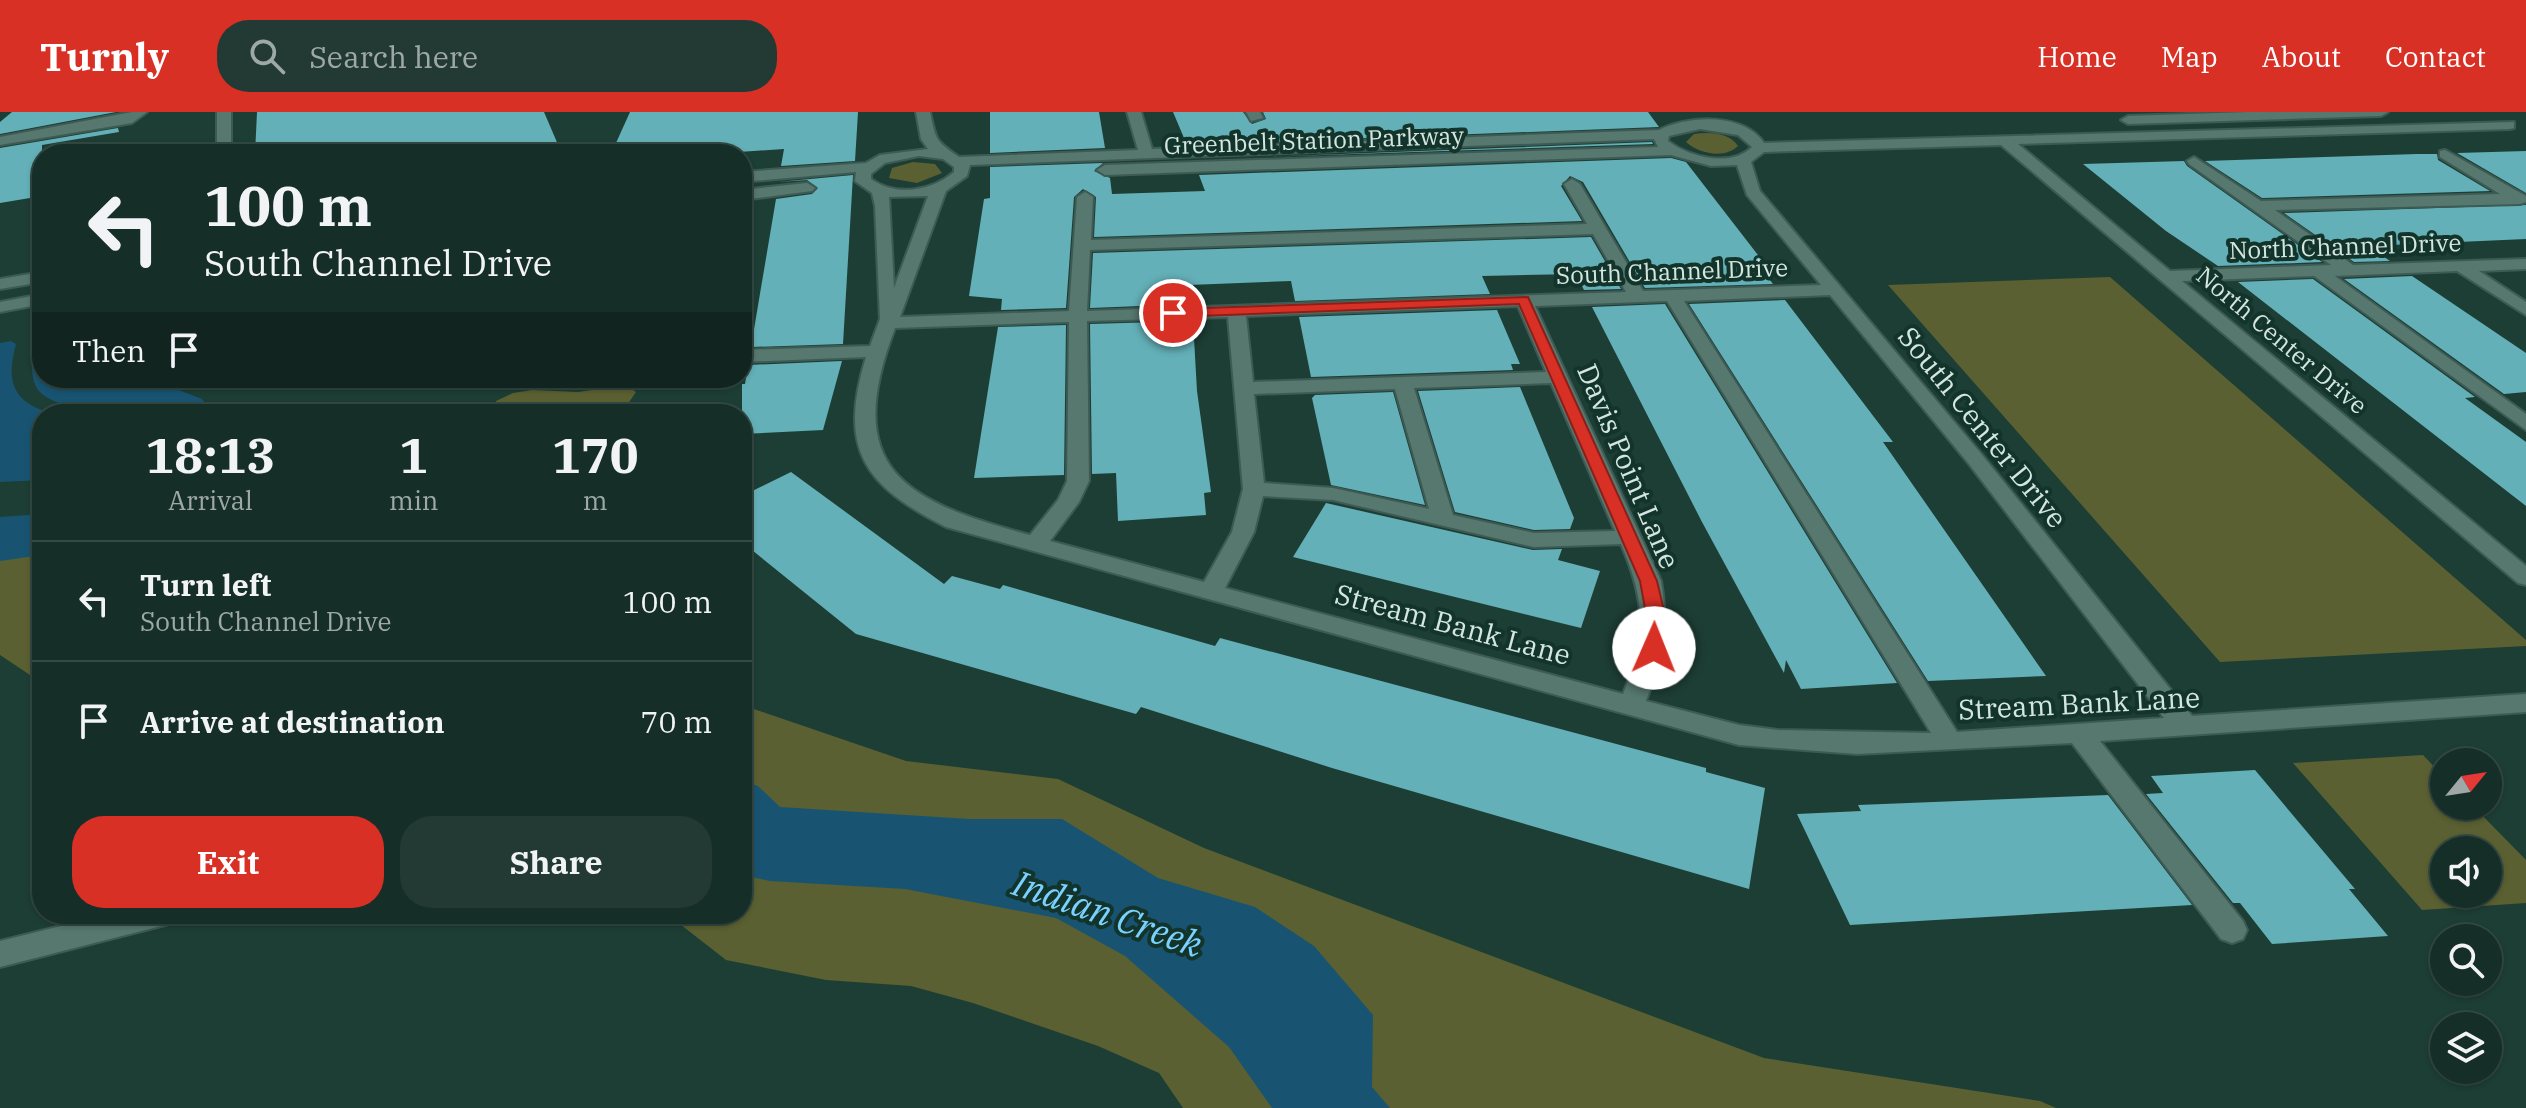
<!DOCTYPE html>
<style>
:root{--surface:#162e28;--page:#233a34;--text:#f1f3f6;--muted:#9ea8a8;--line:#354a45;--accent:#d93025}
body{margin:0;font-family:"IBM Plex Serif",serif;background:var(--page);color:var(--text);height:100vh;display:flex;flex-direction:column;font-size:30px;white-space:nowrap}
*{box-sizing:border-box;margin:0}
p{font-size:26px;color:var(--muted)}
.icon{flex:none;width:44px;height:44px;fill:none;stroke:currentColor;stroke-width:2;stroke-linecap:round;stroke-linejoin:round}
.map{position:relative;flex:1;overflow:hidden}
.side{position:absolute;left:32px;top:292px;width:720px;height:520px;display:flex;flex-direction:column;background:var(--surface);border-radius:32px;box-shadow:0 2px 6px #0004,0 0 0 2px var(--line)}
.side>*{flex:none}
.guide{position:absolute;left:32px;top:32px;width:720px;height:244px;border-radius:32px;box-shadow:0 2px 6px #0004,0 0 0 2px var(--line);background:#162e28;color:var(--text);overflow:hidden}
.needle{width:52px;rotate:60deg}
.tools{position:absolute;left:2430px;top:636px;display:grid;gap:16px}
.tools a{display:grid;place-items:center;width:72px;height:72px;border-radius:50%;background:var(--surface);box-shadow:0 2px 6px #0004,0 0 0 2px var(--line);font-size:40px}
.pin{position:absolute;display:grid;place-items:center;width:68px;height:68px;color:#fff;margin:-34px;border:4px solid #fff;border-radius:50%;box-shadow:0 2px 8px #0007}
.me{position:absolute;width:88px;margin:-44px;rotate:1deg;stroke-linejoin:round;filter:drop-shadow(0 0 6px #0008)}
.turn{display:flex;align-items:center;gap:28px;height:168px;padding:0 40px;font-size:36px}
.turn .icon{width:104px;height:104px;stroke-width:2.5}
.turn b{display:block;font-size:56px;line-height:68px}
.then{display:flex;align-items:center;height:76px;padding:0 40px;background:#0003;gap:16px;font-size:30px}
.eta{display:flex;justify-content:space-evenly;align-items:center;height:136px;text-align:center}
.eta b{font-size:48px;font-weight:700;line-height:56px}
.cta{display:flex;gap:16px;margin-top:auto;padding:16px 40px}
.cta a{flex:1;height:92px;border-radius:32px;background:var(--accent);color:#fff;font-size:32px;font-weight:700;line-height:92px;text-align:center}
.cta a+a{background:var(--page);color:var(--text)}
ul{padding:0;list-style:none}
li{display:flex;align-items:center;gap:24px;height:120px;padding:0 40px;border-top:2px solid var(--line)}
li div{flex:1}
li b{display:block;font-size:30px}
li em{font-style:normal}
header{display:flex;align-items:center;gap:48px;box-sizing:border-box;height:112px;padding:0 40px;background:var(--accent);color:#fff}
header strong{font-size:38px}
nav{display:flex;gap:44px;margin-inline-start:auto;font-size:28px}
.search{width:560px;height:72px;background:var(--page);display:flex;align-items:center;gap:20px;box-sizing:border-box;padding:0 28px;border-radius:32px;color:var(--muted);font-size:30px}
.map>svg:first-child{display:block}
.green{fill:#5a6031;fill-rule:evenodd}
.water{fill:#185471}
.building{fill:#64b0b8}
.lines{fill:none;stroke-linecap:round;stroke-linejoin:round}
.minor-casing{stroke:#3d5b54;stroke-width:4}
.minor{fill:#56786e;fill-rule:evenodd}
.route{fill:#d93025;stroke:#8d1f18;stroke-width:2}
.labels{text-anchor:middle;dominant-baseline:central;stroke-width:8;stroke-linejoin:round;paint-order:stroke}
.far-street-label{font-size:24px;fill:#d4e6e0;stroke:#12342b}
.street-label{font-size:28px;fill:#d4e6e0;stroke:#12342b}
.near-water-label{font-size:36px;font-style:italic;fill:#7ad0ff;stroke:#12342b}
</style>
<header>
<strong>Turnly</strong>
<div class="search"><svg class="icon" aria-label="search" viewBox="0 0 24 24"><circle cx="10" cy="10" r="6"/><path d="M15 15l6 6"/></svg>Search here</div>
<nav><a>Home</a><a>Map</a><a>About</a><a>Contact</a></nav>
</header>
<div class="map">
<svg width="2526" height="996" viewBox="0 0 2526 996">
<rect width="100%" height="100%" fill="#1d3e35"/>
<path class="green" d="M 1694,22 C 1709,20 1729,20 1738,34 C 1725,47 1699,42 1686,30 Z
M 913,50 L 935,52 L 942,61 L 917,71 L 889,66 L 892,56 Z
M 2110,165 L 2526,528 L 2526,534 L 2220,550 L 1888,173 Z
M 627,273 L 636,280 L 621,302 L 529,302 L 496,295 L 496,289 L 513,281 L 532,278 L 578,280 Z
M 42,427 L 42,571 L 0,543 L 0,432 Z
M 742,593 L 906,649 L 1058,667 L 1204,736 L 1764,946 L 2040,989 L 2056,996 L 1183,996 L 1159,961 L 1098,934 L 973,891 L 911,874 L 826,868 L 726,848 L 667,802 L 742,802 Z
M 2423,643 L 2444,665 L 2444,694 L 2473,694 L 2526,748 L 2526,791 L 2422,798 L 2293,651 ZM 2488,738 L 2488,782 L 2444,782 L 2444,738 Z"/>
<path class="water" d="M 42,226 L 42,266 L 148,266 L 202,287 L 206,293 C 179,312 68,304 42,282 C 34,275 32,265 32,254 C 31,242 34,234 42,226 Z
M 11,229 L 16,232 C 5,272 14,291 54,302 L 42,302 L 42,368 L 0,370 L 0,231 Z
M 42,402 L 42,443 L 0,449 L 0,405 Z
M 742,669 L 758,674 L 780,695 L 969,707 L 1062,707 L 1158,766 L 1255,795 L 1314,834 L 1373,903 L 1372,975 L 1390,996 L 1272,996 L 1229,935 L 1125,844 L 1056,806 L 905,777 L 770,769 L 742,763 Z"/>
<path class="building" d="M 12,0 L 116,0 L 0,22 L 0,10 Z
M 257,0 L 544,0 L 562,42 L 255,42 Z
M 630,0 L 858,0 L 855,49 L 781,54 L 784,37 L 710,42 L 611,42 Z
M 990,0 L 1099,0 L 1105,36 L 990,41 Z
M 1173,0 L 1243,0 L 1252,12 L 1266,7 L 1263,0 L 1648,0 L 1659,15 L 1187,33 Z
M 118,16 L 119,20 L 42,33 L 42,84 L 0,91 L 0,36 Z
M 1652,30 L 1653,32 L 1265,45 Z
M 2526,39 L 2526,81 L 2457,41 Z
M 2417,42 L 2437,42 L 2438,48 L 2490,79 L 2262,86 L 2205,49 Z
M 1671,46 L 1686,50 L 1768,156 L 1761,156 L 1773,172 L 1645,176 L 1583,70 L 1570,64 L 1561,74 L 1582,109 L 1094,125 L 1096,85 L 1083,77 L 1074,85 L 1066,196 L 1001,198 L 1002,187 L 969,184 L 984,87 L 990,86 L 990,55 L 1103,51 L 1094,59 L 1110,66 L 1112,82 L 1205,79 L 1199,63 Z
M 2184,49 L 2187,54 L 2322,150 L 2218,154 L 2166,119 L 2083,52 Z
M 853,63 L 843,232 L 751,235 L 776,87 L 812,82 L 818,76 L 807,68 L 778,70 Z
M 2526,93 L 2526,127 L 2368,134 L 2390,149 L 2354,150 L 2284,101 Z
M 1591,125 L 1621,177 L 1584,178 L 1576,162 L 1482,164 L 1490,182 L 1295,189 L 1291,169 L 1189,173 L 1191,192 L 1090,196 L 1093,141 Z
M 2412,164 L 2526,241 L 2526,280 L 2504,282 L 2344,167 Z
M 2313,167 L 2475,285 L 2465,286 L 2526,330 L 2526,394 L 2238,170 Z
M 1785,188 L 1893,330 L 1883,330 L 2046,564 L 1928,569 L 1689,192 Z
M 1665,192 L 1897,571 L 1801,577 L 1786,548 L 1784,561 L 1702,410 L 1592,195 Z
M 1497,198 L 1520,252 L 1511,252 L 1513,258 L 1311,265 L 1299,205 Z
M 1193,209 L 1197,279 L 1211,380 L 1204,381 L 1206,403 L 1118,409 L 1116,361 L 1092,362 L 1090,212 Z
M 1066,213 L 1064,363 L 974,366 L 998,215 Z
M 842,249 L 823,318 L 742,322 L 742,272 L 745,272 L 748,253 Z
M 1520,275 L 1574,406 L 1570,417 L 1534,418 L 1455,400 L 1418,279 Z
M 1393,280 L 1425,393 L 1331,373 L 1312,286 L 1315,283 Z
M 791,360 L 944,472 L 952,464 L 1000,477 L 1003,473 L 1215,534 L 1220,526 L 1706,656 L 1706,660 L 1765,676 L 1749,777 L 1332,656 L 1141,595 L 1136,602 L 856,522 L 742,430 L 742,384 Z
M 1326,391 L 1533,438 L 1562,437 L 1558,448 L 1600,459 L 1581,516 L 1293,445 Z
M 2255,658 L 2355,777 L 2349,777 L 2388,824 L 2272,832 L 2240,791 L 2233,791 L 2146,682 L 2163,681 L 2151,664 Z
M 2108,683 L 2192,793 L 1850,813 L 1797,702 L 1861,699 L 1858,693 Z"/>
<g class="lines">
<defs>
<path id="minor" d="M 132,0 L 147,0 L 132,11 L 0,33 L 0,25 Z
M 217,0 L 231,0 L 231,42 L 217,42 Z
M 916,0 L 930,0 C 936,29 936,29 959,45 L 1138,38 L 1127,0 L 1141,0 L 1152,37 L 1659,18 C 1689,3 1744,1 1764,31 L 2514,10 L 2514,16 L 2509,17 L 2018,32 L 2170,159 L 2331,153 L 2189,52 L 2187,49 L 2194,45 L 2261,89 L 2500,82 L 2440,45 L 2440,39 L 2445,38 L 2526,84 L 2526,90 L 2520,92 L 2275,98 L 2353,153 L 2526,147 L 2526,157 L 2479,159 L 2526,190 L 2526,203 L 2457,159 L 2335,164 L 2526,302 L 2526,318 L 2314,164 L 2182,169 L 2526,454 L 2526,473 L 2518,471 L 2001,33 L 1764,40 L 1751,50 L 1760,79 L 1983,344 L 2192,604 L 2526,582 L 2526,600 L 2100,629 L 2243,809 L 2247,818 L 2243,827 L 2232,831 L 2221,827 L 2072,631 L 1857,642 L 1739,633 L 946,415 C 863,373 838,337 866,245 L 742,250 L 742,238 L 870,234 L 880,207 L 875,94 L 872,81 L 855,69 L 856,60 L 742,70 L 742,60 L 866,51 L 880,43 L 928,37 L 921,27 ZM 1700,17 L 1738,23 L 1752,35 C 1731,56 1689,45 1668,29 L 1669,24 ZM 1654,27 L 1658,35 L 1105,53 L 1097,58 L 1105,63 L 1671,43 L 1711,54 L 1737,53 L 1747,83 L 1821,173 L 1643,179 L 1580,72 L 1572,67 L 1564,72 L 1587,112 L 1091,128 L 1093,85 L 1085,80 L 1077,85 L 1069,199 L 900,205 L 946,79 L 967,64 L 970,53 ZM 919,44 L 943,47 L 954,55 L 954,60 C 932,79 896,85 871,67 L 871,62 L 885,51 ZM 928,84 L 894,176 L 889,85 ZM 1593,122 L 1626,180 L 1087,199 L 1090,138 ZM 1830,183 L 1969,352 L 2164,606 L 1957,620 L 1684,189 ZM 1667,189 L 1931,621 L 1778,618 L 1739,613 L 1646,589 C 1662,547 1669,514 1661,469 L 1535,194 ZM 1518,194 L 1546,260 L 1253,270 L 1246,204 ZM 1228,205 L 1243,377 L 1232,420 L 1204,470 L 1050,429 L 1079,390 L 1089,369 L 1087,209 ZM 1069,210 L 1067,369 L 1058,388 L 1030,423 C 903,389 841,357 895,216 ZM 1551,271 L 1615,419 L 1534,421 L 1453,403 L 1414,276 ZM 1395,277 L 1429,397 L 1333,376 L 1264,371 L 1254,282 ZM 1263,384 L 1333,388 L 1534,435 L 1621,432 C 1646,490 1647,524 1623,582 L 1225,476 L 1254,420 Z
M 1246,0 L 1260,0 L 1263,6 L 1251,9 Z
M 2248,0 L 2388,0 L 2381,4 L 2128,12 L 2121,8 L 2128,4 Z
M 807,71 L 815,76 L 812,79 L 742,88 L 742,78 Z
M 42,160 L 42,170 L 0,177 L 0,167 Z
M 42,182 L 42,192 L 0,200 L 0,190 Z
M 110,802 L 176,802 L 172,811 L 161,814 L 0,855 L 0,829 Z"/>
</defs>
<use href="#minor" class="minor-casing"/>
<use href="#minor" class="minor"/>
</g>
<path class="route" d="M 1528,185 L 1657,469 L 1666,507 L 1660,540 L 1654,542 L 1644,536 L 1647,507 L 1640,469 L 1519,192 L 1173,205 L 1166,201 L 1173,197 Z"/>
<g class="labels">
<g class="far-street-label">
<text transform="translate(1314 28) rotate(-2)">Greenbelt Station Parkway</text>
<text transform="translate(2345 134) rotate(-2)">North Channel Drive</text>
<text transform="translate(1672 159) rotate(-2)">South Channel Drive</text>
<text transform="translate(2282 228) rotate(40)">North Center Drive</text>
</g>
<g class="street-label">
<text transform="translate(1983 315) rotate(51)">South Center Drive</text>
<text transform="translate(1629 354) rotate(67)">Davis Point Lane</text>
<text transform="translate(1453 512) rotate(15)">Stream Bank Lane</text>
<text transform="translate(2079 591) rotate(-3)">Stream Bank Lane</text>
</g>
<g class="near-water-label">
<text transform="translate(1108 801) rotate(19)">Indian Creek</text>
</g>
</g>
</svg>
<div class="tools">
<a><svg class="needle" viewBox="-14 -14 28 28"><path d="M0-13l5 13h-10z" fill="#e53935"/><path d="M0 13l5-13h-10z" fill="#9ea8a8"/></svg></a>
<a><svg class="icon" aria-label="sound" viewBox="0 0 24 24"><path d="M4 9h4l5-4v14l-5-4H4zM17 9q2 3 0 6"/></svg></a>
<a><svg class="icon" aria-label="search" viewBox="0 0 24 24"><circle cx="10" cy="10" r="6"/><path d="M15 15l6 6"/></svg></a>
<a><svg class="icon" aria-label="layers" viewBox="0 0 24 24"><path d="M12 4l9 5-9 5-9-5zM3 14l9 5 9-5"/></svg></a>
</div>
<div class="pin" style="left:1173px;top:201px;background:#d93025"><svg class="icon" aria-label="arrive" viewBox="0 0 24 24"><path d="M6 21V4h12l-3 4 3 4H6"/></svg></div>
<svg class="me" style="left:1654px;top:536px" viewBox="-20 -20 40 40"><circle r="19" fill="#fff"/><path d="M0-13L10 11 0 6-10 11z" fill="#d93025"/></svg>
<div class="guide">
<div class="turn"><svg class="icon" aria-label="left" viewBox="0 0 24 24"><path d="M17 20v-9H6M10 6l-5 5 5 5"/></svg><div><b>100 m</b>South Channel Drive</div></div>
<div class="then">Then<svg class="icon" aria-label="arrive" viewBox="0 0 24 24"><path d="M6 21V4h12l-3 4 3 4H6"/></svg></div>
</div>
<section class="side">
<div class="eta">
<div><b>18:13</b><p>Arrival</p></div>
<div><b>1</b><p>min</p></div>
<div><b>170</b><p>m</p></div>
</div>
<ul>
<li><svg class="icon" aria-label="left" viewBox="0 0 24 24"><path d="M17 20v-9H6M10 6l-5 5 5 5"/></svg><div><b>Turn left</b><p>South Channel Drive</p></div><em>100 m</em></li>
<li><svg class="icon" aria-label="arrive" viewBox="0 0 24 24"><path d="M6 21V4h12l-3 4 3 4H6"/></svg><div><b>Arrive at destination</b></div><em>70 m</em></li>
</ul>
<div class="cta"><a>Exit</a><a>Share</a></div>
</section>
</div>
